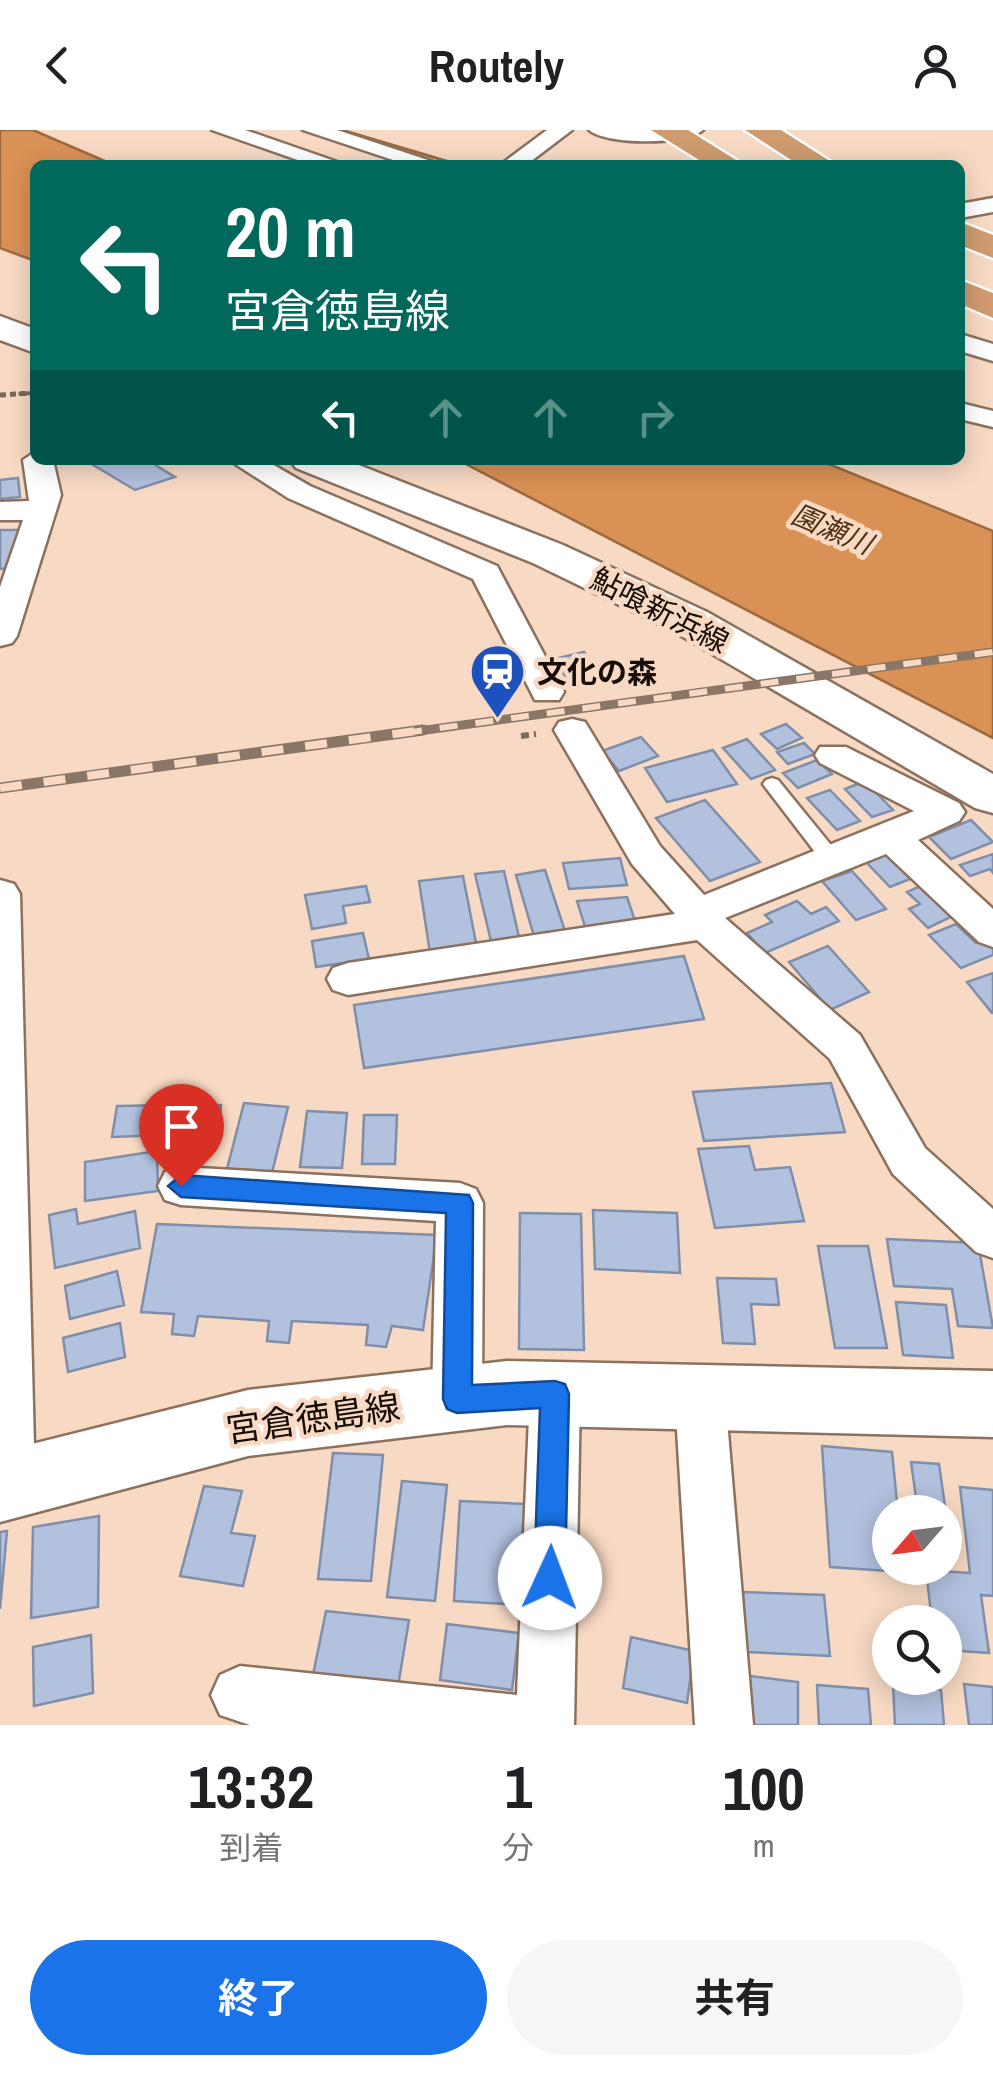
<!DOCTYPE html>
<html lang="ja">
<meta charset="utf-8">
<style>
:root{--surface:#fff;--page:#f6f6f6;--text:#202124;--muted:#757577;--accent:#1a73e8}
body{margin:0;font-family:"Archivo Narrow","Noto Sans JP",sans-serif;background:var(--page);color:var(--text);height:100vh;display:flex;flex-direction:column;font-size:38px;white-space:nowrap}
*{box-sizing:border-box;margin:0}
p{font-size:32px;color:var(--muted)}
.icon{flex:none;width:55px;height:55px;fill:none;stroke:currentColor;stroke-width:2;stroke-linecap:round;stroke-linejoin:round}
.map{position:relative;height:1595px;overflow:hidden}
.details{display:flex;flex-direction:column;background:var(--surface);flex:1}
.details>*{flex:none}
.guide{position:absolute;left:30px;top:30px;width:935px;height:305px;border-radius:15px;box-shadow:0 5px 25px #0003;background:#00695c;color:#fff;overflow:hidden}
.needle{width:65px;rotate:242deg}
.fabs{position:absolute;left:872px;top:1365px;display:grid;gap:20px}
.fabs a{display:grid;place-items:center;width:90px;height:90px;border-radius:50%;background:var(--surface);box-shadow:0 5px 25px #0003;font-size:50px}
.pin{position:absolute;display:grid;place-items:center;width:85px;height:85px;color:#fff;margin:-102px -42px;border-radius:50% 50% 50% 0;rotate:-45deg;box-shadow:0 0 10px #0007}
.pin .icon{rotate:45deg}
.me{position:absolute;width:110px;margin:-55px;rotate:2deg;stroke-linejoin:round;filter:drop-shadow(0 0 8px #0008)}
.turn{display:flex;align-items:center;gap:35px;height:210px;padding:0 30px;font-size:45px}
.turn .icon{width:130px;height:130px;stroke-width:2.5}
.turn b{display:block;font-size:70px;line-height:85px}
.lanes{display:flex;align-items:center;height:95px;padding:0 30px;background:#0003;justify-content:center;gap:50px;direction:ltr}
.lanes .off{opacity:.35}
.eta{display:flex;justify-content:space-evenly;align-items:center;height:170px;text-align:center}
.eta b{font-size:60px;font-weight:700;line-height:70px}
.button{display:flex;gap:20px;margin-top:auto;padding:20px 30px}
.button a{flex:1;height:115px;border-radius:60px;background:var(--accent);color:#fff;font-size:40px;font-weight:700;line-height:115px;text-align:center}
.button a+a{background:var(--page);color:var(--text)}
header{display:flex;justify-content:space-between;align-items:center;height:130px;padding:0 30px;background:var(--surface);font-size:45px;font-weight:700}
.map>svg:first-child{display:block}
.water{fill:#da9156;stroke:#9f693e;stroke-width:2.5}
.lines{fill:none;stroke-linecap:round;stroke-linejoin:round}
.stream{fill:#9f693e;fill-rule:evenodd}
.building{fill:#b2c1de;stroke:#7f8ea9;stroke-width:2.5}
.service-casing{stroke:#8b715e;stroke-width:5}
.minor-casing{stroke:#8b715e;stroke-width:5}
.secondary-casing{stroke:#8b715e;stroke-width:5}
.trunk-casing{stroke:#fff;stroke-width:5}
.path-far2{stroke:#7c6a5c;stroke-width:4;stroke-dasharray:5 2.5;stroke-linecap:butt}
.path-far1{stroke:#7c6a5c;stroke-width:5;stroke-dasharray:6 4;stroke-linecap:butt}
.path{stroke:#7c6a5c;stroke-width:6;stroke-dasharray:8 5;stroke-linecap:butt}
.service{fill:#fff;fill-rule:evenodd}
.minor{fill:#fff;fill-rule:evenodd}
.secondary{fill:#fff;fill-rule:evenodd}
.trunk{fill:#d09b6f;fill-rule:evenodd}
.rail-far1-casing{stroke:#897667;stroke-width:9}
.rail-casing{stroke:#897667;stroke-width:11}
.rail-far1{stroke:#f8dac4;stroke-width:6;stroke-dasharray:18;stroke-linecap:butt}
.rail{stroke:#f8dac4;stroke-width:8;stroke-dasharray:22;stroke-linecap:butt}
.route{fill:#1a73e8;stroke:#114b97;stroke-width:2.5}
.labels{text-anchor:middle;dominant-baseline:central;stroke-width:9;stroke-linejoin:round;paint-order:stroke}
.far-water-label{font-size:28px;font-style:italic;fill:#4f3118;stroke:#f8dac4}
.street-label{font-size:30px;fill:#160d06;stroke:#f8dac4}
.poi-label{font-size:30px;font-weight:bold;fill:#160d06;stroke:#f8dac4;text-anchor:start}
.near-street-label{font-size:35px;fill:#160d06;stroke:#f8dac4}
</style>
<header><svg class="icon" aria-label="back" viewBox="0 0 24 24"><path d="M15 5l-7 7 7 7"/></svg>Routely<svg class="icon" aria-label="person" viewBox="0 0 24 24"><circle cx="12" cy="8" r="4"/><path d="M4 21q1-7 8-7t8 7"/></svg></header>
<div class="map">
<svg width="993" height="1595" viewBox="0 0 993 1595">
<rect width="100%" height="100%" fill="#f8dac4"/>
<path class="water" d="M 0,0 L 33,0 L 114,35 L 35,35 L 35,131 L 0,118 Z
M 458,330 L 819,330 L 993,401 L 993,608 Z"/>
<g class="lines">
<path class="stream" d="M 337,0 L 347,0 L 465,35 L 454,35 Z"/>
</g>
<path class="building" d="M 85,330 L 147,330 L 175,347 L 135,360 Z
M 18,348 L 20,367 L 0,369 L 0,350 Z
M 0,400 L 24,400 L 14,439 L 0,439 Z
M 584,522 L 595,540 L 565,546 L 554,529 Z
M 786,594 L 802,608 L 777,619 L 761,604 Z
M 641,607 L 658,626 L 619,641 L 602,621 Z
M 747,609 L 775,640 L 751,649 L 723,618 Z
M 804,613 L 815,624 L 788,634 L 777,622 Z
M 713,620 L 737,654 L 667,672 L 645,638 Z
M 817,630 L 832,644 L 798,658 L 783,643 Z
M 865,651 L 893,680 L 872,687 L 845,659 Z
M 830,660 L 860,691 L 837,700 L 807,668 Z
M 705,670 L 760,732 L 710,751 L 656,688 Z
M 971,690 L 993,712 L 951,729 L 929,707 Z
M 889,721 L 915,747 L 890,757 L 865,731 Z
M 993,724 L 993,743 L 990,739 L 970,746 L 960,735 Z
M 620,728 L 627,755 L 569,759 L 563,733 Z
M 545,740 L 565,801 L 534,806 L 516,745 Z
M 504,741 L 519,807 L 491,811 L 475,744 Z
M 852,741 L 886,779 L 856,790 L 822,751 Z
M 463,746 L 477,818 L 430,823 L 419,751 Z
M 927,753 L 959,783 L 928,798 L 909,779 L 920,774 L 907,762 Z
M 366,756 L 370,772 L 343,776 L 346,793 L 312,799 L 305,765 Z
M 627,767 L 637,797 L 587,803 L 577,771 Z
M 797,771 L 811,784 L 826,777 L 839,791 L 765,823 L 747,803 L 772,792 L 765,785 Z
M 956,794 L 976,813 L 986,809 L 993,816 L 993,825 L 961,838 L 929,805 Z
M 363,803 L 369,829 L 316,837 L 312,811 Z
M 828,816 L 869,862 L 830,880 L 789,832 Z
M 684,826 L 704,889 L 364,938 L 354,875 Z
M 993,843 L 993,883 L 992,883 L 967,852 Z
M 831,953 L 845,1002 L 704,1011 L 693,962 Z
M 244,973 L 288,977 L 272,1043 L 227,1039 Z
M 170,975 L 166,1005 L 112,1007 L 117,976 Z
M 221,975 L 218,1012 L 181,1013 L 185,977 Z
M 307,981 L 347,983 L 342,1038 L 300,1037 Z
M 364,985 L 397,985 L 395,1034 L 362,1034 Z
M 749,1016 L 755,1040 L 790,1037 L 804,1091 L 715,1098 L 698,1019 Z
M 157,1021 L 158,1061 L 85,1071 L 85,1032 Z
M 76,1079 L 78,1094 L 135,1081 L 140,1118 L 55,1138 L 49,1085 Z
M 593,1080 L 677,1083 L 680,1143 L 595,1139 Z
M 520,1083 L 581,1084 L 584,1220 L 519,1219 Z
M 157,1094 L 437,1105 L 423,1200 L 392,1196 L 386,1217 L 366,1215 L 368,1195 L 292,1191 L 289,1213 L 267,1211 L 269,1191 L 198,1186 L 194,1206 L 172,1204 L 174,1184 L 141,1182 Z
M 887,1109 L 978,1113 L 993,1198 L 958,1196 L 952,1159 L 894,1156 Z
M 818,1116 L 868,1116 L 887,1218 L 835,1218 Z
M 117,1141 L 124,1175 L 70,1189 L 65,1156 Z
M 717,1148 L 776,1149 L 779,1175 L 751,1174 L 755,1214 L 723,1213 Z
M 896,1172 L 946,1175 L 953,1228 L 903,1225 Z
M 120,1193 L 125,1227 L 68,1242 L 63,1208 Z
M 822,1316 L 892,1322 L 898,1382 L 890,1382 L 890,1438 L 903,1438 L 903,1442 L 830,1437 Z
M 333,1323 L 383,1325 L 371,1451 L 318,1449 Z
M 911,1332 L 939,1334 L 951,1418 L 945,1418 L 945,1382 L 918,1382 Z
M 402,1351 L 447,1355 L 435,1471 L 387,1467 Z
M 204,1356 L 242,1361 L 231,1403 L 255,1406 L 243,1456 L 180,1446 Z
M 960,1357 L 993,1360 L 993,1466 L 981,1465 L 989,1523 L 945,1520 L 945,1492 L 932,1492 L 926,1440 L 970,1443 Z
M 460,1371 L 527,1374 L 524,1475 L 454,1471 Z
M 99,1386 L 98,1477 L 31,1488 L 33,1397 Z
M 7,1401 L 0,1479 L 0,1402 Z
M 743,1462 L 824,1465 L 830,1526 L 747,1522 Z
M 326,1481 L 409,1490 L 398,1556 L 313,1545 Z
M 447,1494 L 519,1503 L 512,1560 L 440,1550 Z
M 91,1505 L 93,1563 L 34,1576 L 33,1517 Z
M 631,1507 L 694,1521 L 687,1573 L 623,1558 Z
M 750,1546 L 798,1552 L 798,1595 L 750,1595 Z
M 893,1554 L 941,1560 L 944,1595 L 895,1595 Z
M 964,1554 L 993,1557 L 993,1595 L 969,1595 Z
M 817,1555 L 868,1559 L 871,1595 L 819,1595 Z"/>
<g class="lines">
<defs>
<path id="service" d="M 772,648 L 778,650 L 839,725 L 842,730 L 839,735 L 825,735 L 766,658 L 763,654 L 766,650 Z"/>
<path id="minor" d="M 212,0 L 245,0 L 346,35 L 312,35 Z
M 303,0 L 337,0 L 443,35 L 408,35 Z
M 547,0 L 572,0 L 526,35 L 500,35 Z
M 589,0 L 703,0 C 686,15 606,15 589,0 Z
M 993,68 L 993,82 L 960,88 L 960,74 Z
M 960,204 L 993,214 L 993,231 L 960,221 Z
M 960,273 L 993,281 L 993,297 L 960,289 Z
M 35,322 L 35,330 L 53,330 L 61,365 L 17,506 L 12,513 L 0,516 L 0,457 L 23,390 L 0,390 L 0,372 L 29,371 L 23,330 Z
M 229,330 L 265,330 L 310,356 L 497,436 L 564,562 L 559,570 L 535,570 L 473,449 L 288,368 Z
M 572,589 L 585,592 L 660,716 L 704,765 L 914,681 L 820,633 L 815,625 L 820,617 L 846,617 L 959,673 L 965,682 L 959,691 L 918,710 L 993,779 L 993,817 L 979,812 L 886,724 L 725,788 L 860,905 L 925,1018 L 993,1079 L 993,1128 L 976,1122 L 893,1044 L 830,929 L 697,810 L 348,865 L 333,860 L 327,849 L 333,838 L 348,833 L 675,784 L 632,734 L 554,600 L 559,592 Z
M 0,750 L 14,754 L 20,764 L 35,1355 L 28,1373 L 9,1381 L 0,1377 Z
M 181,1037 L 460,1053 L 476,1059 L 483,1073 L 482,1269 L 475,1286 L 457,1293 L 439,1286 L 432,1269 L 436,1091 L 181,1075 L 165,1070 L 158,1056 L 165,1042 Z
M 555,1240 L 573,1247 L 580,1264 L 574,1595 L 250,1595 L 220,1585 L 211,1565 L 220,1545 L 240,1536 L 517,1565 L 530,1264 L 537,1247 Z
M 700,1243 L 718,1250 L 725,1267 L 753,1595 L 695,1595 L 675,1267 L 682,1250 Z"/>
<path id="secondary" d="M 0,186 L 35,199 L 35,223 L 0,210 Z
M 290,330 L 346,330 L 563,415 L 707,482 L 993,644 L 993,683 L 975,678 L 675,502 L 533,433 L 296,338 Z
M 507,1231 L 993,1241 L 993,1307 L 507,1295 L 248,1326 L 0,1392 L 0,1322 L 248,1260 Z"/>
<path id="trunk" d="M 651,0 L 688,0 L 744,35 L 707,35 Z
M 745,0 L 781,0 L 836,35 L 799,35 Z
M 960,92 L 993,105 L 993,128 L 960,115 Z
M 960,150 L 993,163 L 993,188 L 960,174 Z"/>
</defs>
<use href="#service" class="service-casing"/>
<use href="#minor" class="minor-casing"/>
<use href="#secondary" class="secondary-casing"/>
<use href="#trunk" class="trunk-casing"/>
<path class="path-far2" d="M 11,264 L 35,263"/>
<path class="path-far1" d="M 0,265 L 35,263"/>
<path class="path" d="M 521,606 L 536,604"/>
<use href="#service" class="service"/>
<use href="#minor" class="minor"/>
<use href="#secondary" class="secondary"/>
<use href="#trunk" class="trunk"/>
<defs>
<path id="rail-far1" d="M 404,603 L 993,522"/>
<path id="rail" d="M 0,658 L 423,600"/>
</defs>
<use href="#rail-far1" class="rail-far1-casing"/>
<use href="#rail" class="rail-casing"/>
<use href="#rail-far1" class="rail-far1"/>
<use href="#rail" class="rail"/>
</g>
<path class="route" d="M 181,1045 L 469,1065 L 473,1073 L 472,1255 L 555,1251 L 565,1254 L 569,1264 L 565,1448 L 561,1459 L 550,1464 L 538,1459 L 534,1448 L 540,1278 L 457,1283 L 447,1279 L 443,1269 L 446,1083 L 181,1067 L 168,1056 Z"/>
<defs>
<symbol id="station-pin" viewBox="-11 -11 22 30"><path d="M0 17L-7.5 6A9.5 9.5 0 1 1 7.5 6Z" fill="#1d51be" stroke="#f8dac4"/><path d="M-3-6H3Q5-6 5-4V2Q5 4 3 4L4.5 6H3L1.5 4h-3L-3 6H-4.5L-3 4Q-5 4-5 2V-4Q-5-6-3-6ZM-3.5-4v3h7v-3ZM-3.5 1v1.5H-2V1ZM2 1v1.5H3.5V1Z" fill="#fff"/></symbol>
</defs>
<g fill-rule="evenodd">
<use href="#station-pin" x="466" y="510" width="63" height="86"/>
</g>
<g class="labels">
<g class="far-water-label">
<text transform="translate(832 399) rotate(23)">園瀬川</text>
</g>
<g class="street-label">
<text transform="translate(660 480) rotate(27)">鮎喰新浜線</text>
</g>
<g class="poi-label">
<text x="537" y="542">文化の森</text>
</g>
<g class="near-street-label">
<text transform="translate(313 1288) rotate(-8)">宮倉徳島線</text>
</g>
</g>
</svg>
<div class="fabs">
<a><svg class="needle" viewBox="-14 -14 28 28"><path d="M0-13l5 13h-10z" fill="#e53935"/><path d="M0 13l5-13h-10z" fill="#757577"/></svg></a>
<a><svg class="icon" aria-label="search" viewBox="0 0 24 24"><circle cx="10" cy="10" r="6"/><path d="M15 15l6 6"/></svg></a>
</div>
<div class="pin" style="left:181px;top:1056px;background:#d93025"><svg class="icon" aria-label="arrive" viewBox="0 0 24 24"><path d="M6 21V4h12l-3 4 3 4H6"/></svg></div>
<svg class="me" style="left:550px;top:1448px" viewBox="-20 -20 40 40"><circle r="19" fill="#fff"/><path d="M0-13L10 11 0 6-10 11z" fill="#1a73e8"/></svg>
<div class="guide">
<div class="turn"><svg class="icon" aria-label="left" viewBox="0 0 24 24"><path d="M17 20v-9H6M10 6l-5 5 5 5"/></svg><div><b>20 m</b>宮倉徳島線</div></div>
<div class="lanes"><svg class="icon" aria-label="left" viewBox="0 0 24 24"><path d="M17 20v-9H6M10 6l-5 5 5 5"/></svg><svg class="icon off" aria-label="ahead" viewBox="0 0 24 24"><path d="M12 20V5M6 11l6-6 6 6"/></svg><svg class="icon off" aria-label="ahead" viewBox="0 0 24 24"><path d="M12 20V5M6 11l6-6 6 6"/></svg><svg class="icon off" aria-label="right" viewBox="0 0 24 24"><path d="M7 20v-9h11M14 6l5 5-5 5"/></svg></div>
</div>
</div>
<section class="details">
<div class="eta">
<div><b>13:32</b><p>到着</p></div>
<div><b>1</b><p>分</p></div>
<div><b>100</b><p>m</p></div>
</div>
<div class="button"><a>終了</a><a>共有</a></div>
</section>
